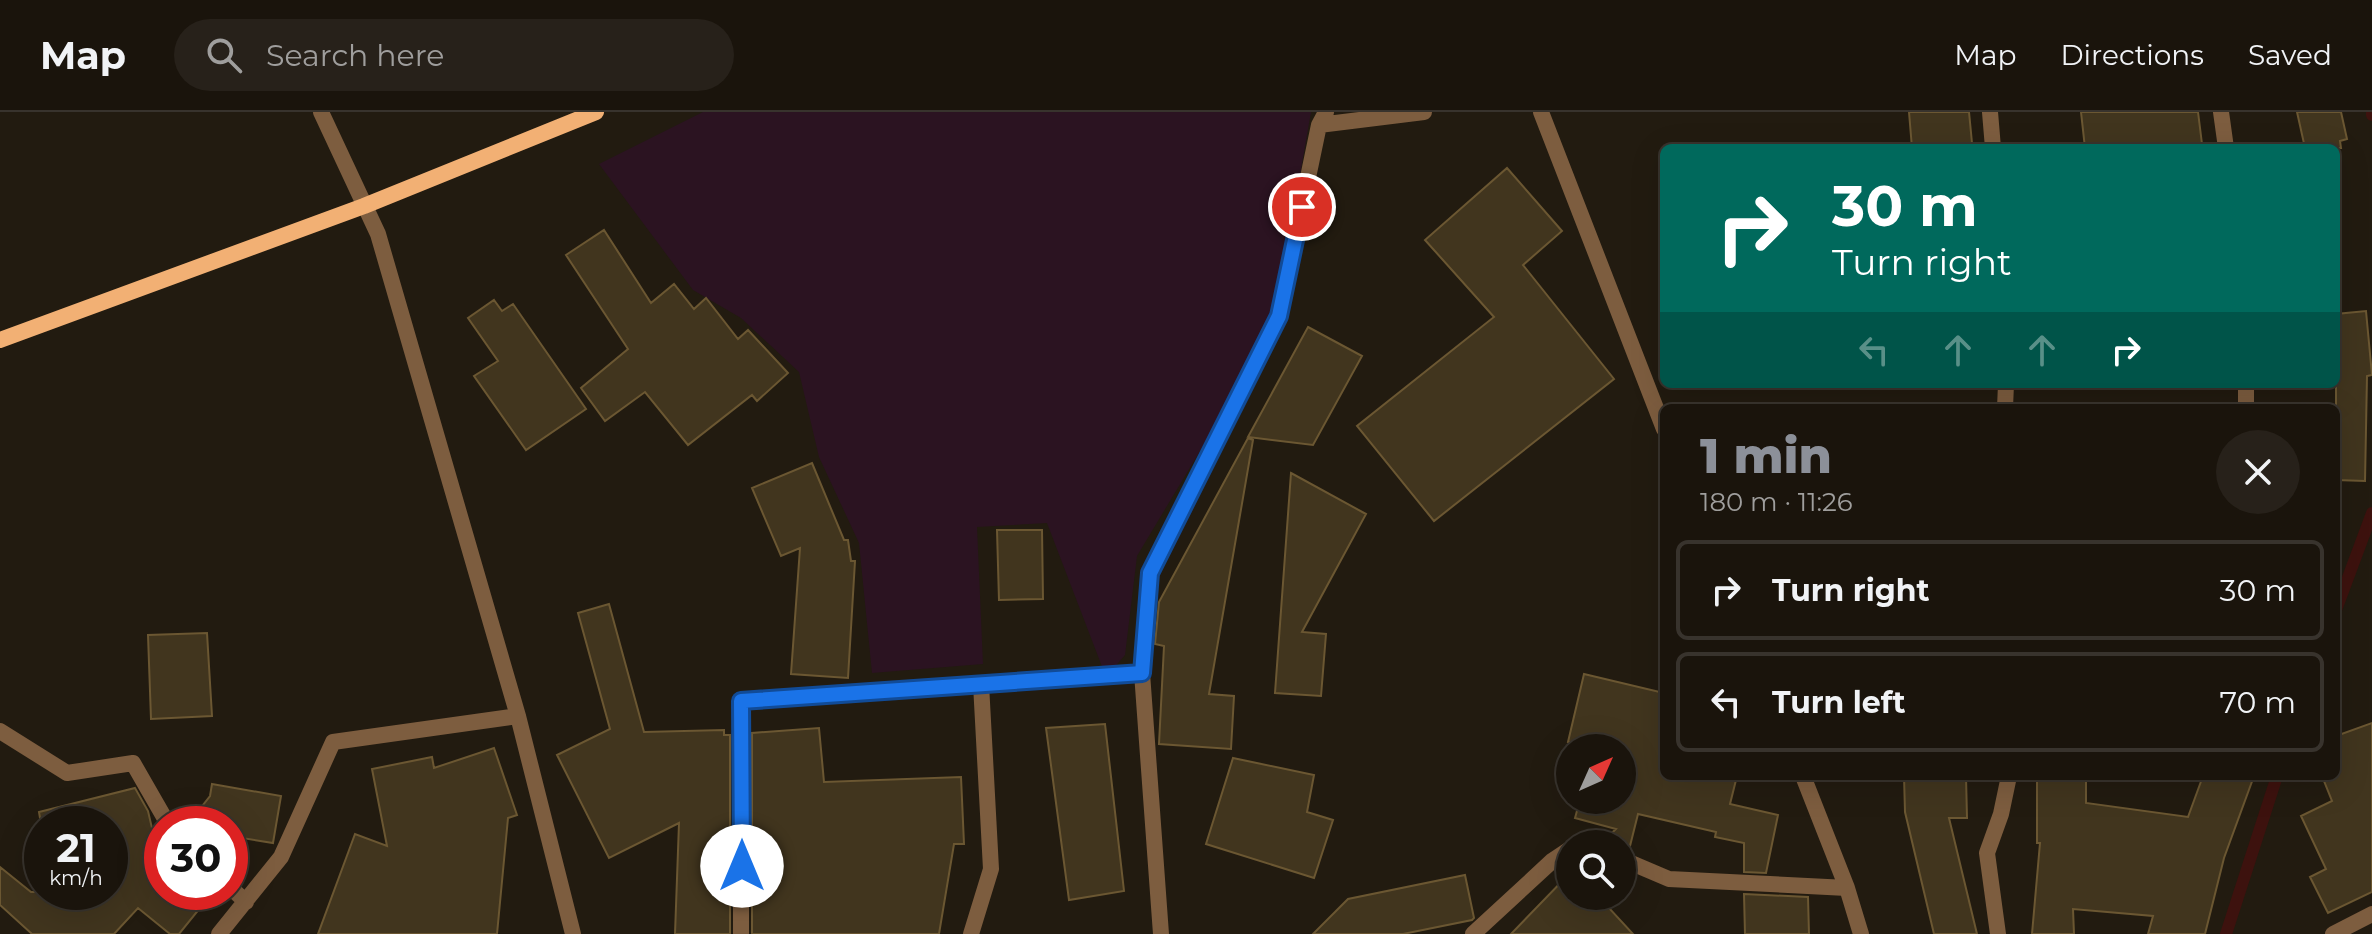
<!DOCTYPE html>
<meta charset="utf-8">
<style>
:root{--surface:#1a140c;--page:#27211a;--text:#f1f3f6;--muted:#9f9e9d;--line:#38332d;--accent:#8c9099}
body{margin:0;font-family:Montserrat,sans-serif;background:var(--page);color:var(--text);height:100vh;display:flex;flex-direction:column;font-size:30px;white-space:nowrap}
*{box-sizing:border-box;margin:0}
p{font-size:26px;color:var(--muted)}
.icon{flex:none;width:44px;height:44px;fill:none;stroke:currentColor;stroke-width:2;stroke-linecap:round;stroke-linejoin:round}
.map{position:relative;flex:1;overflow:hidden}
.sheet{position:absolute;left:1660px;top:292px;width:680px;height:376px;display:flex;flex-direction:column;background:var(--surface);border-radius:12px;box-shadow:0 8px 32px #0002,0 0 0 2px var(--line)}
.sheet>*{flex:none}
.hud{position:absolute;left:1660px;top:32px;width:680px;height:244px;border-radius:12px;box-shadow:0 8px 32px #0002,0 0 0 2px var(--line);background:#00695c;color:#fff;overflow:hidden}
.needle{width:52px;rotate:45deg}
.fabs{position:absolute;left:1556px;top:622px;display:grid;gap:16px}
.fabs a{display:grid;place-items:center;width:80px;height:80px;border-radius:50%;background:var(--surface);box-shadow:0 8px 32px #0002,0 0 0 2px var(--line);font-size:40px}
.speed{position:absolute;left:24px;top:694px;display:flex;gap:16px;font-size:40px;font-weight:700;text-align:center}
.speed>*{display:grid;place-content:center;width:104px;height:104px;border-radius:50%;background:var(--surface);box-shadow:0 8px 32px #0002,0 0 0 2px var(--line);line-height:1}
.speed small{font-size:20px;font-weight:400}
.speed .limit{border:12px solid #d22;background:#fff;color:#111}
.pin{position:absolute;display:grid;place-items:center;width:68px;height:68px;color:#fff;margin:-34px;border:4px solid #fff;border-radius:50%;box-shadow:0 2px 8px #0007}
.me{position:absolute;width:88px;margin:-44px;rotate:0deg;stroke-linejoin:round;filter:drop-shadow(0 0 6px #0008)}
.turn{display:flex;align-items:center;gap:28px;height:168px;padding:0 40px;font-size:36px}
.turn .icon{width:104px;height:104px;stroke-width:2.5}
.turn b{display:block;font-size:56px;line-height:68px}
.lanes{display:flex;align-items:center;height:76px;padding:0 40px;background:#0003;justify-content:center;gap:40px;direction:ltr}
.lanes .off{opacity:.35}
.round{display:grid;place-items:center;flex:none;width:84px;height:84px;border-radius:42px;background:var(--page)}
.summary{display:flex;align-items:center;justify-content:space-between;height:136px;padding:0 40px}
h1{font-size:48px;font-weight:800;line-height:60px;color:var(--accent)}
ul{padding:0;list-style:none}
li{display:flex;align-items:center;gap:24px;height:100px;margin:0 16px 12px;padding:0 24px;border:4px solid var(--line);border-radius:12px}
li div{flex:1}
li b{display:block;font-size:30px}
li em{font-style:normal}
header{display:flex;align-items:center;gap:48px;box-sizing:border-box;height:112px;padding:0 40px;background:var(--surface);border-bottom:2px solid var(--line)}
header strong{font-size:38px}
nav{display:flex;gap:44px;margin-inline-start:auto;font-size:28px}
.search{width:560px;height:72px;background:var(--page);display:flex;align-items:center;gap:20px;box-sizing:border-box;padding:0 28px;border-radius:44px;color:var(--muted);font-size:30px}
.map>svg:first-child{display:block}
.green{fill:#2b1321}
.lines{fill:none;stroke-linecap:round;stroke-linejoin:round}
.stream{stroke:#3d120e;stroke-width:12}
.building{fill:#41351e;stroke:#6b5732;stroke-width:2}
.street{stroke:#7d5d3f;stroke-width:16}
.secondary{stroke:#f2b074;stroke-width:16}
.route-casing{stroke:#114b97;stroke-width:20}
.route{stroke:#1a73e8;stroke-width:14}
</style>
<header>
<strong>Map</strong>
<div class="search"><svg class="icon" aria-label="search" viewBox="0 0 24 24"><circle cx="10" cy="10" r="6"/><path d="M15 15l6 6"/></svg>Search here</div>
<nav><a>Map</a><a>Directions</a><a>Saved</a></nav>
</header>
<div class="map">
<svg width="2372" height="822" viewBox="0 0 2372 822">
<rect width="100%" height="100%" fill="#221b10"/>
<path class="green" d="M 703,0 L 1311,0 L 1273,217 L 1137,444 L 1125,543 L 1106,565 L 1047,411 L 977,415 L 983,552 L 872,561 L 859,431 L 819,345 L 799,260 L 741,206 L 693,178 L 599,52 Z"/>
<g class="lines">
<path class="stream" d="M 2372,0 L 2372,3
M 2336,498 L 2372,401
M 2226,822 L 2277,664"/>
</g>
<path class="building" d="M 1909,0 L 1969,0 L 1972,31 L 1912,36 Z
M 2081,0 L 2198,0 L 2202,32 L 2163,36 L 2085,36 Z
M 2297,0 L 2341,0 L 2347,27 L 2340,29 L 2341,36 L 2305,36 Z
M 1507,56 L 1562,119 L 1523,153 L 1614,267 L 1434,409 L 1357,314 L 1494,205 L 1425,128 Z
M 604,118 L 651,191 L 674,172 L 694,197 L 706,186 L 738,227 L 748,218 L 788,261 L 757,289 L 752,283 L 688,333 L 645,280 L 605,309 L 581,276 L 628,237 L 566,143 Z
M 494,188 L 502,199 L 513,192 L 586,297 L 526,338 L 474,264 L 498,249 L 468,206 Z
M 2366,199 L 2372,263 L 2367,264 L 2365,369 L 2336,368 L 2336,202 Z
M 1308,215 L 1362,244 L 1313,333 L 1248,325 Z
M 1248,326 L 1253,328 L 1209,582 L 1234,584 L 1231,637 L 1159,632 L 1164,534 L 1155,532 L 1159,490 Z
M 812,351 L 844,428 L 848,428 L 851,449 L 855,449 L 848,566 L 791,562 L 800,436 L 781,444 L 752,376 Z
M 1291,361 L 1366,402 L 1302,520 L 1326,522 L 1321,584 L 1275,581 Z
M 997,418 L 1042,418 L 1043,487 L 999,488 Z
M 609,492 L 644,620 L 724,618 L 724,623 L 730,623 L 730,822 L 675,822 L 679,711 L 609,746 L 557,643 L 610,617 L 578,501 Z
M 207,521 L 212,604 L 151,607 L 148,523 Z
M 1584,562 L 1664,581 L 1664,664 L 1737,664 L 1730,692 L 1778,703 L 1766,761 L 1744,760 L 1744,731 L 1715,725 L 1716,720 L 1638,702 L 1629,738 L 1622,736 L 1622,732 L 1600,732 L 1616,717 L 1575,706 L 1580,688 L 1622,688 L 1622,636 L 1592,636 L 1568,630 Z
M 2372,611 L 2372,780 L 2328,801 L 2310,765 L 2326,757 L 2301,704 L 2332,689 L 2322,664 L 2336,664 L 2336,624 Z
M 1105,612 L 1124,779 L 1069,788 L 1046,616 Z
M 819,616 L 824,670 L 961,665 L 964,732 L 954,732 L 939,822 L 752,822 L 752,621 Z
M 494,636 L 517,703 L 508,706 L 497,822 L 318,822 L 355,722 L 387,734 L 372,657 L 432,645 L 434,656 Z
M 1233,646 L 1314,663 L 1307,700 L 1333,708 L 1314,766 L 1206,732 Z
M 1904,664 L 1966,664 L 1967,706 L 1949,706 L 1977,822 L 1934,822 L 1905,700 Z
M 2037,664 L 2086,664 L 2086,691 L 2188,705 L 2203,664 L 2254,664 L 2224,746 L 2205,822 L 2148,822 L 2153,804 L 2073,797 L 2074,822 L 2032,822 L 2040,731 L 2037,731 Z
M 212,672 L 281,684 L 273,731 L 230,724 L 230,712 L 188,712 L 210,684 Z
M 135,676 L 148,699 L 162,759 L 162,780 L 213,780 L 179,822 L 170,822 L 138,796 L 114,822 L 32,822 L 0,793 L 0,755 L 31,780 L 110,780 L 110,712 L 41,712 L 39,700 Z
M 1570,761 L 1570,784 L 1616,784 L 1608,795 L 1633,822 L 1511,822 Z
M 1465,763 L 1474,806 L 1472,808 L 1403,822 L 1313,822 L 1348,787 Z
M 1744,782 L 1808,785 L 1809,822 L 1745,822 Z"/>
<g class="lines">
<path class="street" d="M 321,0 L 378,122 L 518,604 L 573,822
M 1541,0 L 1664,317
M 1990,0 L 1993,36
M 2221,0 L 2226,36
M 1319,13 L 1424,0
M 2005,296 L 2006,272
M 2246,296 L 2246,272
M 0,619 L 67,661 L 133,651 L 168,712
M 1803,664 L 1847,776 L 1861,822
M 1578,732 L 1583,729 L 1589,732
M 1622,747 L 1669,767 L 1847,776
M 230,775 L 246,790
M 219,822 L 281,745 L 333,630 L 518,604
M 741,822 L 741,589 L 1142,561
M 971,822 L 991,757 L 981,572
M 1161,822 L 1142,561 L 1150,461 L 1279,204 L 1319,13 L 1326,0
M 1473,822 L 1552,749 L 1570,737
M 1998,822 L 1987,741 L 2001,702 L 2009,664
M 2333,822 L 2372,802"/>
<path class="secondary" d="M 0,228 L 364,94 L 596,0"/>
</g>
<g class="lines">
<defs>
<path id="route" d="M 742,754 L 741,589 L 1142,561 L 1150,461 L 1279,204 L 1302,95"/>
</defs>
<use href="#route" class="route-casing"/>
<use href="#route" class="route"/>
</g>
</svg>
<div class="fabs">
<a><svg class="needle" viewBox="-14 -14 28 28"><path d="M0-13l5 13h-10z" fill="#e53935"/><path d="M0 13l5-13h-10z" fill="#9f9e9d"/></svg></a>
<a><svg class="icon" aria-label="search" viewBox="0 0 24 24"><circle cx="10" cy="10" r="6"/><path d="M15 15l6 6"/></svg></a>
</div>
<div class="speed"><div>21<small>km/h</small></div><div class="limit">30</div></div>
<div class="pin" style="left:1302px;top:95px;background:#d93025"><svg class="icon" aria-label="arrive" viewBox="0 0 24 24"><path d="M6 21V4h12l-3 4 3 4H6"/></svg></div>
<svg class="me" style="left:742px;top:754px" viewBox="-20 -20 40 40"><circle r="19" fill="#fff"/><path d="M0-13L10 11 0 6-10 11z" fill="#1a73e8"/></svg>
<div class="hud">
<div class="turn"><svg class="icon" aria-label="right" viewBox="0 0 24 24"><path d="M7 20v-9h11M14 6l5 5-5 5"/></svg><div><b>30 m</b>Turn right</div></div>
<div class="lanes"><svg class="icon off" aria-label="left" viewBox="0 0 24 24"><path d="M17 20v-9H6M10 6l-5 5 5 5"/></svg><svg class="icon off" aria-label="ahead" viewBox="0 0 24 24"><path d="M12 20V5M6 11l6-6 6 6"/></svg><svg class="icon off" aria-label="ahead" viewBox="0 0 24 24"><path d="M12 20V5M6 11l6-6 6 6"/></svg><svg class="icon" aria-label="right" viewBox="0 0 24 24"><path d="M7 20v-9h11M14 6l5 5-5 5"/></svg></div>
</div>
<section class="sheet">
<div class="summary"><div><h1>1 min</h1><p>180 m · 11:26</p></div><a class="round"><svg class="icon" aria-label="close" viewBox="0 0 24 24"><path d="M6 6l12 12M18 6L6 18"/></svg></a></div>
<ul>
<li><svg class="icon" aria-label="right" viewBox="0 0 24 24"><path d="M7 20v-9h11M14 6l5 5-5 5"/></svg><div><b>Turn right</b></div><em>30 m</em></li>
<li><svg class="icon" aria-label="left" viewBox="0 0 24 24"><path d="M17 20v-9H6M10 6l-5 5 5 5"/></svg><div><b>Turn left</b></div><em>70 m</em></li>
</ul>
</section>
</div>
